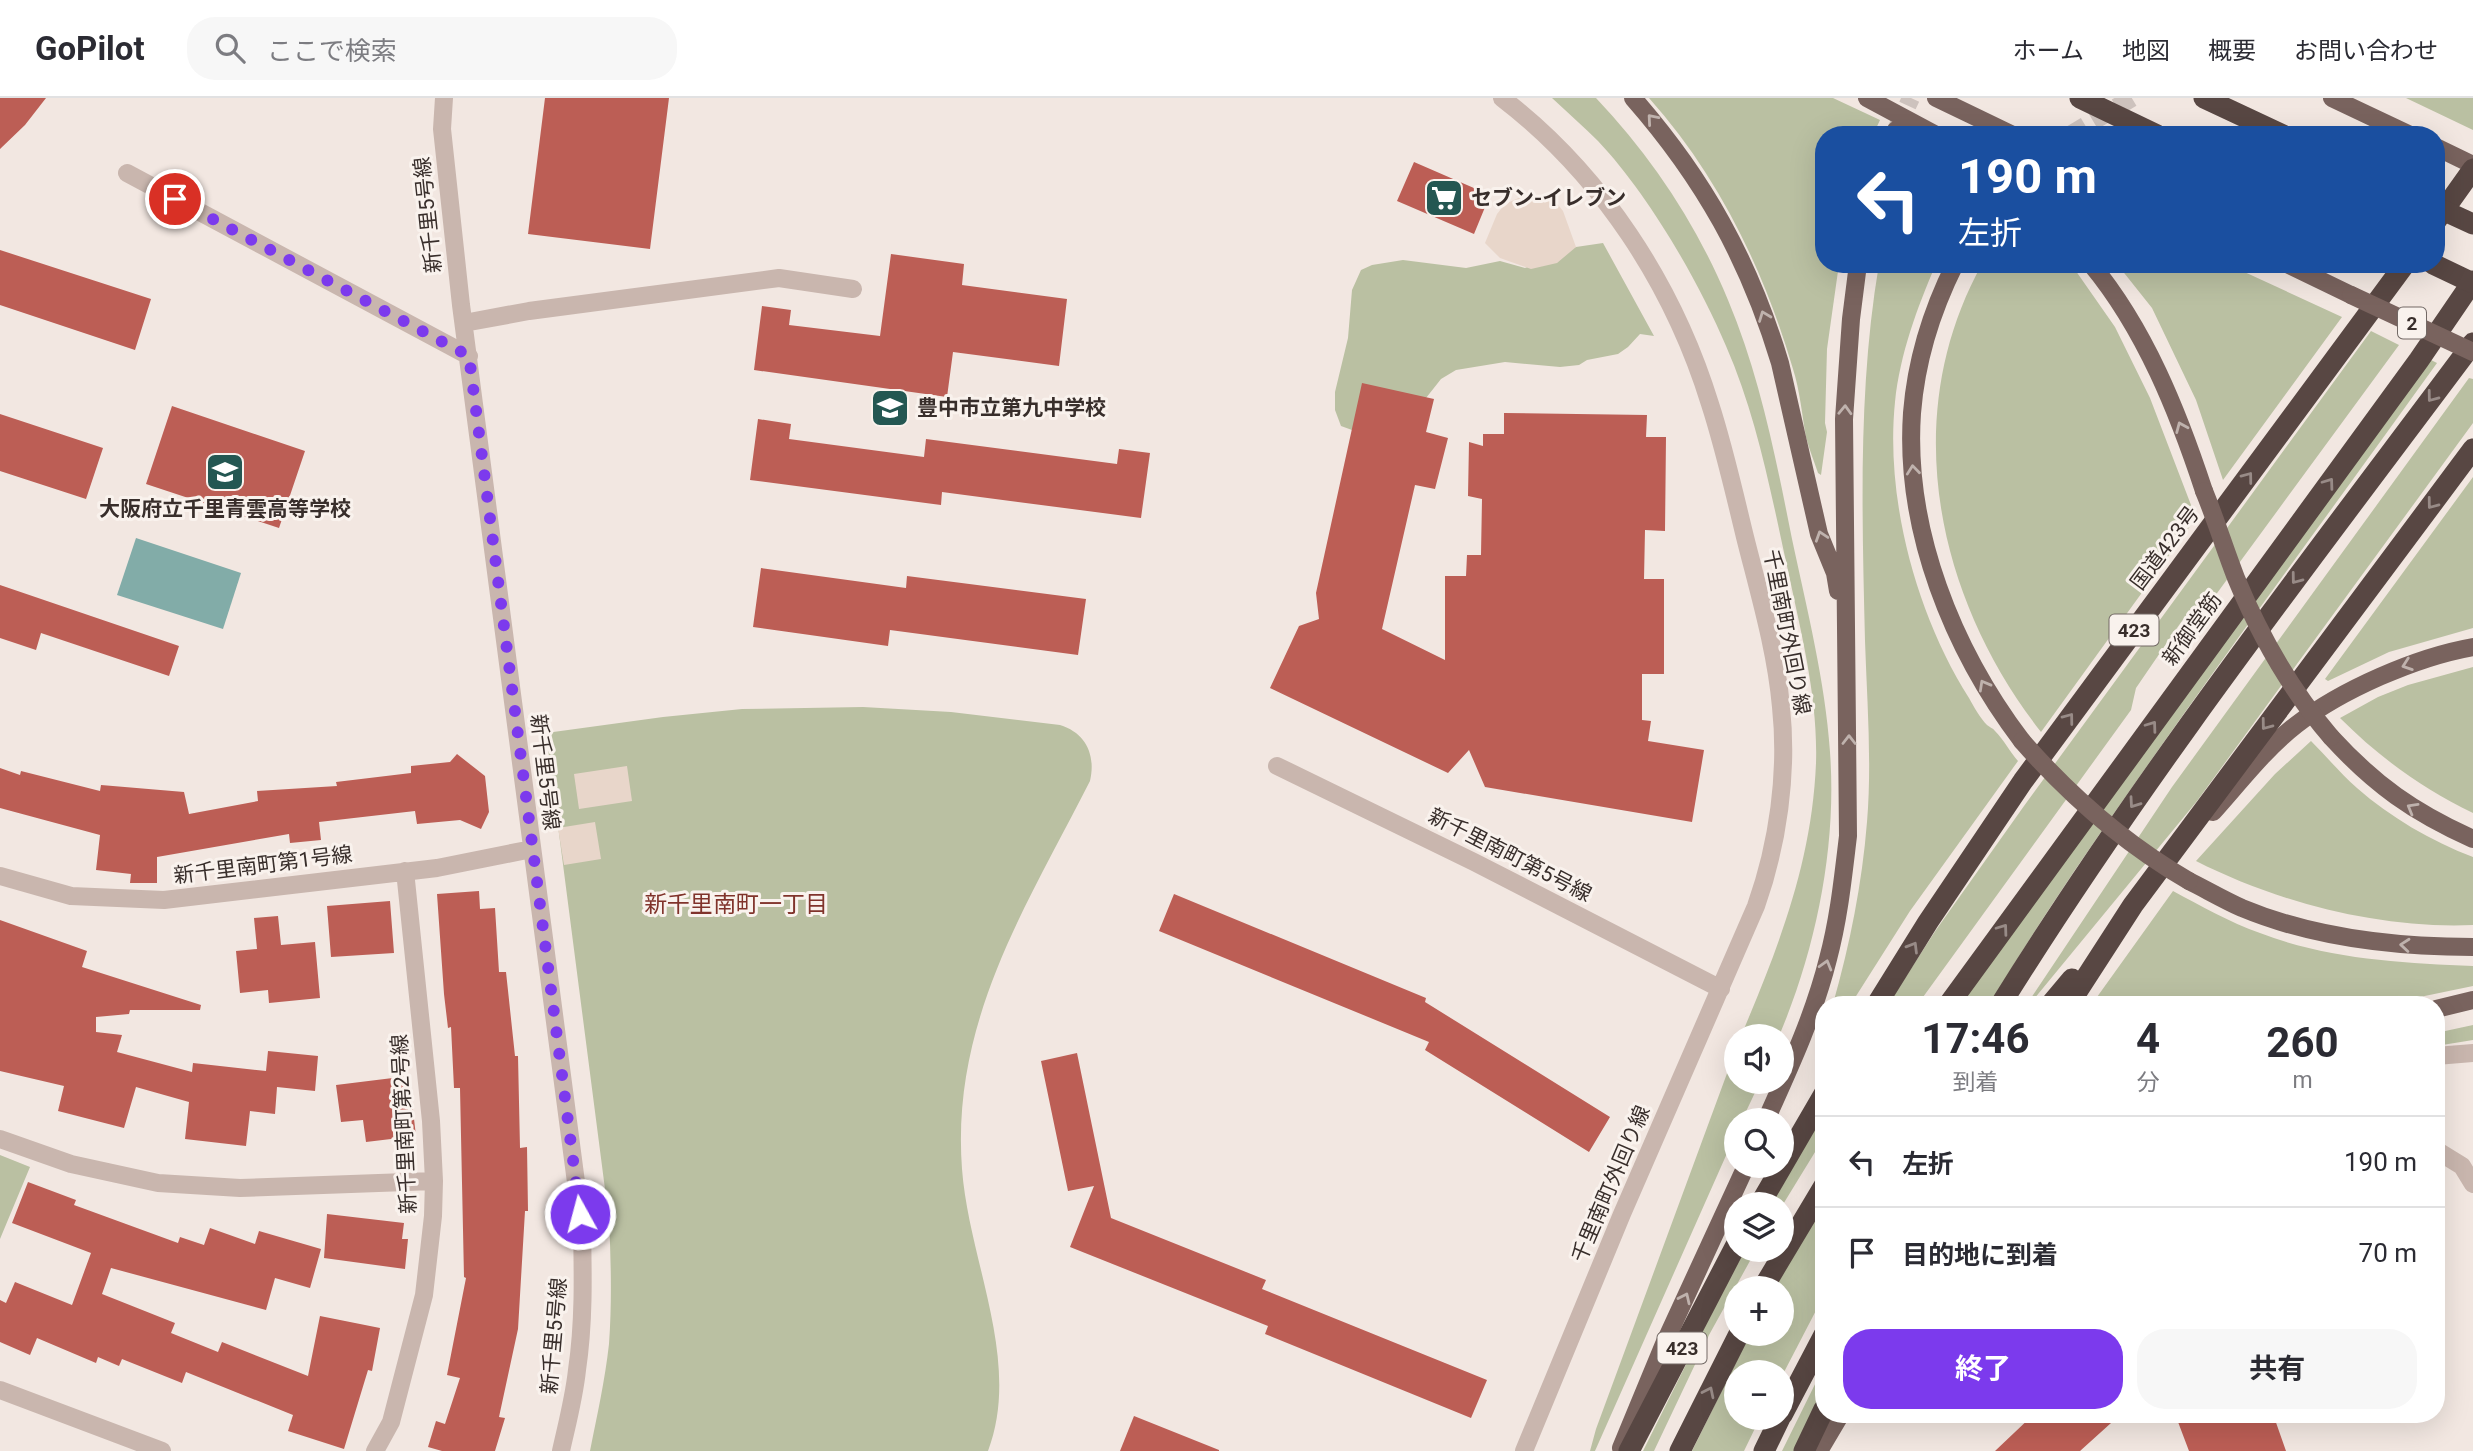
<!DOCTYPE html>
<html lang="ja">
<meta charset="utf-8">
<style>
:root{--surface:#fff;--page:#f7f7f7;--text:#2b2b33;--muted:#7c7c81;--line:#e1e1e2;--accent:#7c3aed}
body{margin:0;font-family:Roboto,"Noto Sans JP",sans-serif;background:var(--page);color:var(--text);height:100vh;display:flex;flex-direction:column;font-size:26px;white-space:nowrap}
*{box-sizing:border-box;margin:0}
p{font-size:23px;color:var(--muted)}
.icon{flex:none;width:38px;height:38px;fill:none;stroke:currentColor;stroke-width:2;stroke-linecap:round;stroke-linejoin:round}
.map{position:relative;flex:1;overflow:hidden}
.drawer{position:absolute;left:1815px;top:898px;width:630px;height:427px;display:flex;flex-direction:column;background:var(--surface);border-radius:28px;box-shadow:0 7px 28px #0002}
.drawer>*{flex:none}
.hud{position:absolute;left:1815px;top:28px;width:630px;height:147px;border-radius:28px;box-shadow:0 7px 28px #0002;background:#1a4fa0;color:#fff;overflow:hidden}
.buttons{position:absolute;left:1724px;top:926px;display:grid;gap:14px}
.buttons a{display:grid;place-items:center;width:70px;height:70px;border-radius:50%;background:var(--surface);box-shadow:0 7px 28px #0002;font-size:35px}
.pin{position:absolute;display:grid;place-items:center;width:60px;height:60px;color:#fff;margin:-30px;border:4px solid #fff;border-radius:50%;box-shadow:0 2px 7px #0007}
.me{position:absolute;width:77px;margin:-38px;rotate:353deg;stroke-linejoin:round;filter:drop-shadow(0 0 5px #0008)}
.turn{display:flex;align-items:center;gap:24px;height:147px;padding:0 28px;font-size:32px}
.turn .icon{width:91px;height:91px;stroke-width:2.5}
.turn b{display:block;font-size:49px;line-height:60px}
.eta{display:flex;justify-content:space-evenly;align-items:center;height:119px;text-align:center}
.eta b{font-size:42px;font-weight:700;line-height:49px}
.action{display:flex;gap:14px;margin-top:auto;padding:14px 28px}
.action a{flex:1;height:80px;border-radius:28px;background:var(--accent);color:#fff;font-size:28px;font-weight:700;line-height:80px;text-align:center}
.action a+a{background:var(--page);color:var(--text)}
ul{padding:0;list-style:none}
li{display:flex;align-items:center;gap:21px;height:91px;padding:0 28px;border-top:2px solid var(--line)}
li div{flex:1}
li b{display:block;font-size:26px}
li em{font-style:normal}
header{display:flex;align-items:center;gap:42px;box-sizing:border-box;height:98px;padding:0 35px;background:var(--surface);border-bottom:2px solid var(--line)}
header strong{font-size:33px}
nav{display:flex;gap:38px;margin-inline-start:auto;font-size:24px}
.search{width:490px;height:63px;background:var(--page);display:flex;align-items:center;gap:18px;box-sizing:border-box;padding:0 24px;border-radius:28px;color:var(--muted);font-size:26px}
.map>svg:first-child{display:block}
.green{fill:#bac0a2}
.plaza{fill:#e8d6ca}
.water{fill:#82aca8}
.building{fill:#bc5e55}
.lines{fill:none;stroke-linecap:round;stroke-linejoin:round}
.major-tunnel{stroke:#cdc2bd;stroke-width:18;stroke-dasharray:18 9;stroke-linecap:butt}
.minor{stroke:#c9b6ae;stroke-width:18}
.major{stroke:#79635e;stroke-width:18}
.highway{stroke:#584743;stroke-width:21}
.major-bridge{stroke:#79635e;stroke-width:18}
.highway-bridge{stroke:#584743;stroke-width:21}
.oneway{stroke:#bfb2ad}
.oneway2{stroke:#988b87}
.route{stroke:#7c3aed;stroke-width:12;stroke-dasharray:0 21.6}
.labels{text-anchor:middle;dominant-baseline:central;stroke-width:6;stroke-linejoin:round;paint-order:stroke}
.shield{fill:#f9f2ed;stroke:#726965;stroke-width:2}
.shield-label{font-size:19px;font-weight:bold;fill:#382e2b}
.poi-label{font-size:21px;font-weight:bold;fill:#382e2b;stroke:#f9f2ed;text-anchor:start}
.street-label{font-size:21px;fill:#382e2b;stroke:#f9f2ed}
.neighbourhood-label{font-size:23px;fill:#80332b;stroke:#f9f2ed}
</style>
<header>
<strong>GoPilot</strong>
<div class="search"><svg class="icon" aria-label="search" viewBox="0 0 24 24"><circle cx="10" cy="10" r="6"/><path d="M15 15l6 6"/></svg>ここで検索</div>
<nav><a>ホーム</a><a>地図</a><a>概要</a><a>お問い合わせ</a></nav>
</header>
<div class="map">
<svg width="2473" height="1353" viewBox="0 0 2473 1353">
<rect width="100%" height="100%" fill="#f2e7e1"/>
<path class="green" d="M 1552,0 L 1596,0 C 1652,59 1697,127 1728,202 C 1760,278 1776,361 1792,441 C 1807,512 1825,582 1830,654 C 1837,749 1816,851 1779,938 L 1741,938 C 1779,848 1812,764 1816,665 C 1818,601 1802,539 1789,477 C 1772,401 1758,321 1726,248 C 1698,182 1648,96 1598,43 C 1583,28 1567,14 1552,0 Z
M 1649,0 L 1833,0 L 1880,22 L 1873,37 L 1824,37 L 1824,166 L 1839,166 L 1827,251 L 1825,325 L 1827,334 L 1821,377 L 1818,375 C 1814,363 1809,351 1806,339 C 1802,317 1800,293 1793,271 C 1764,172 1718,77 1649,0 Z
M 2406,0 L 2473,0 L 2473,32 Z
M 1603,145 L 1654,238 L 1640,236 L 1628,249 L 1618,256 L 1587,262 L 1579,267 L 1560,269 L 1505,264 L 1456,272 L 1441,281 L 1426,300 L 1352,332 L 1341,328 L 1335,312 L 1335,294 L 1348,240 L 1352,192 L 1361,172 L 1372,167 L 1403,162 L 1466,170 L 1500,163 L 1525,170 L 1576,149 Z
M 1879,166 L 1936,166 C 1917,210 1900,256 1895,304 C 1885,402 1917,518 1969,600 C 1974,609 1980,620 1987,627 C 1989,629 1993,630 1995,633 C 2004,642 2010,654 2018,663 L 1910,813 L 1851,906 L 1833,906 C 1850,846 1862,786 1867,724 C 1872,664 1867,603 1865,543 C 1862,418 1858,289 1879,166 Z
M 1982,166 L 2071,166 L 2115,229 L 2150,300 L 2196,420 L 2041,634 C 1937,501 1897,319 1982,166 Z
M 2117,166 L 2227,166 L 2342,219 L 2223,382 L 2196,302 L 2152,210 Z
M 2371,233 L 2399,247 L 2212,502 L 2207,508 L 2187,516 L 2177,530 L 2136,590 L 2131,612 L 1918,906 L 1888,906 L 1936,832 L 2024,708 Z
M 2429,261 L 2437,265 C 2343,396 2247,526 2154,658 C 2097,739 2040,821 1990,906 L 1959,906 Z
M 2469,280 L 2473,281 L 2473,325 L 2197,703 L 2034,901 L 2031,900 L 2172,689 Z
M 2473,379 L 2473,530 L 2389,554 L 2328,583 L 2325,581 Z
M 2473,569 L 2473,715 C 2423,691 2380,660 2340,620 L 2378,599 L 2408,587 Z
M 863,609 L 951,614 L 1060,627 C 1086,635 1096,657 1090,683 C 1026,809 951,923 962,1071 C 969,1164 1022,1263 988,1353 L 590,1353 C 597,1318 605,1282 609,1246 C 612,1205 611,1163 609,1122 L 546,635 L 663,619 L 742,611 Z
M 2311,643 C 2326,658 2340,675 2357,690 C 2390,719 2431,743 2473,759 L 2473,827 C 2380,831 2279,805 2196,763 L 2275,676 Z
M 2173,793 C 2201,808 2229,824 2260,835 C 2327,861 2402,865 2473,868 L 2473,888 L 2386,906 L 2092,906 Z
M 2473,927 L 2473,942 L 2436,948 L 2436,935 Z
M 1736,951 L 1736,984 L 1760,984 L 1742,1022 L 1736,1022 L 1736,1035 L 1595,1353 L 1590,1353 L 1596,1331 Z
M 1823,1012 L 1823,1041 L 1782,1108 L 1782,1106 L 1769,1106 Z
M 0,1057 L 30,1069 L 0,1141 Z
M 1823,1104 L 1823,1199 L 1782,1278 L 1782,1274 L 1736,1274 L 1736,1320 L 1760,1320 L 1744,1353 L 1692,1353 L 1750,1236 L 1782,1236 L 1782,1190 L 1774,1190 Z
M 1743,1152 L 1756,1152 L 1709,1237 L 1654,1353 L 1643,1353 Z
M 1823,1270 L 1823,1294 L 1794,1353 L 1782,1353 Z"/>
<path class="plaza" d="M 1538,97 L 1555,103 L 1563,113 L 1576,149 L 1557,165 L 1531,171 L 1500,160 L 1485,145 L 1497,116 L 1505,106 L 1521,99 Z
M 627,668 L 632,703 L 579,711 L 574,676 Z
M 595,724 L 601,761 L 564,767 L 558,730 Z"/>
<path class="water" d="M 136,440 L 241,475 L 223,531 L 117,497 Z"/>
<path class="building" d="M 0,0 L 46,0 L 25,27 L 0,51 Z
M 545,0 L 669,0 L 650,151 L 528,136 Z
M 1414,64 L 1490,97 L 1474,136 L 1397,103 Z
M 0,152 L 151,201 L 135,252 L 0,207 Z
M 891,156 L 964,166 L 962,187 L 1067,201 L 1059,268 L 953,254 L 947,299 L 754,272 L 762,208 L 791,212 L 789,227 L 880,238 Z
M 1362,285 L 1434,301 L 1426,334 L 1448,340 L 1435,391 L 1415,387 L 1382,531 L 1445,562 L 1445,478 L 1466,478 L 1467,457 L 1481,457 L 1482,401 L 1468,398 L 1469,344 L 1483,348 L 1483,336 L 1504,336 L 1504,315 L 1647,317 L 1646,339 L 1666,339 L 1665,433 L 1645,432 L 1644,481 L 1664,481 L 1664,576 L 1642,576 L 1642,622 L 1651,623 L 1648,643 L 1704,652 L 1692,724 L 1485,689 L 1469,652 L 1448,675 L 1270,590 L 1299,528 L 1319,521 L 1316,495 Z
M 172,308 L 305,353 L 279,430 L 146,386 Z
M 0,316 L 103,350 L 86,401 L 0,373 Z
M 758,321 L 791,326 L 789,341 L 924,359 L 926,341 L 1117,366 L 1119,351 L 1150,355 L 1141,420 L 942,394 L 941,407 L 750,382 Z
M 761,470 L 906,490 L 907,478 L 1086,501 L 1078,557 L 890,532 L 888,548 L 753,529 Z
M 0,487 L 179,548 L 169,578 L 41,535 L 36,552 L 0,540 Z
M 457,656 L 485,678 L 489,714 L 481,731 L 460,722 L 417,726 L 415,713 L 319,724 L 321,742 L 290,745 L 289,736 L 157,759 L 157,785 L 130,785 L 131,776 L 96,772 L 100,737 L 0,710 L 0,670 L 20,677 L 21,673 L 100,693 L 101,687 L 184,694 L 189,716 L 258,703 L 257,693 L 337,688 L 336,684 L 411,675 L 411,668 L 450,664 Z
M 479,793 L 480,811 L 495,810 L 499,874 L 506,874 L 515,958 L 518,958 L 520,1050 L 527,1049 L 528,1113 L 525,1113 L 518,1231 L 499,1319 L 505,1320 L 495,1353 L 442,1353 L 428,1349 L 436,1323 L 445,1326 L 460,1280 L 447,1277 L 466,1180 L 464,1179 L 460,990 L 454,990 L 451,929 L 448,930 L 444,896 L 437,796 Z
M 1174,796 L 1426,900 L 1425,904 L 1610,1019 L 1589,1054 L 1425,952 L 1429,944 L 1159,833 Z
M 390,803 L 394,855 L 331,859 L 327,808 Z
M 278,818 L 281,847 L 315,844 L 320,900 L 269,905 L 268,892 L 240,895 L 236,853 L 257,851 L 254,820 Z
M 0,822 L 87,853 L 82,869 L 201,907 L 200,912 L 130,912 L 129,916 L 96,919 L 96,934 L 122,937 L 117,954 L 192,974 L 193,965 L 266,973 L 268,953 L 318,958 L 315,993 L 277,989 L 275,1016 L 250,1013 L 246,1048 L 185,1041 L 189,1004 L 136,989 L 124,1030 L 58,1013 L 64,988 L 0,973 Z
M 1077,955 L 1111,1120 L 1266,1182 L 1262,1191 L 1487,1282 L 1471,1320 L 1265,1236 L 1268,1228 L 1070,1149 L 1094,1088 L 1068,1093 L 1041,963 Z
M 409,978 L 416,1038 L 366,1044 L 363,1022 L 341,1024 L 336,987 Z
M 28,1084 L 76,1102 L 74,1107 L 178,1145 L 180,1139 L 204,1147 L 210,1130 L 255,1146 L 259,1133 L 321,1151 L 310,1190 L 275,1180 L 266,1212 L 111,1170 L 102,1196 L 175,1225 L 171,1235 L 218,1254 L 222,1244 L 308,1278 L 320,1218 L 380,1230 L 372,1273 L 368,1272 L 344,1351 L 288,1333 L 293,1317 L 186,1274 L 182,1285 L 122,1261 L 119,1268 L 98,1259 L 96,1265 L 37,1240 L 30,1257 L 0,1244 L 0,1202 L 6,1205 L 15,1184 L 72,1207 L 91,1155 L 12,1125 Z
M 327,1116 L 404,1125 L 402,1141 L 408,1141 L 405,1171 L 324,1160 Z
M 2034,1316 L 2121,1316 L 2080,1353 L 1995,1353 Z
M 2175,1316 L 2273,1316 L 2286,1353 L 2189,1353 Z
M 1134,1318 L 1219,1352 L 1219,1353 L 1120,1353 Z"/>
<g class="lines">
<path class="major-tunnel" d="M 1896,32 L 1911,0
M 2070,37 L 2132,0"/>
<path class="minor" d="M 444,0 L 442,31 L 461,207 L 582,1130 C 583,1178 584,1225 577,1272 C 574,1300 567,1326 561,1353
M 1502,0 C 1601,76 1673,186 1710,306 C 1724,349 1734,394 1745,439 C 1759,495 1776,552 1781,609 C 1788,675 1778,746 1756,808 L 1622,1116 L 1524,1353
M 127,75 L 469,258
M 464,225 L 529,213 L 779,180 L 853,191
M 1277,668 L 1474,764 L 1721,891
M 0,778 L 71,798 L 164,802 L 437,770 L 532,751
M 2436,958 L 2473,955
M 0,1041 L 71,1066 L 158,1085 L 240,1090 L 434,1083
M 2436,1052 L 2462,1068 L 2473,1086
M 0,1292 L 162,1353
M 375,1353 L 391,1324 L 424,1197 L 433,1118 L 434,1083 L 431,1023 L 405,773"/>
<path class="major" d="M 1633,0 C 1704,81 1749,162 1780,265 L 1819,436 L 1835,475 L 1838,493
M 1867,0 L 1936,37
M 1936,0 L 2013,37
M 2332,0 L 2410,37
M 1895,37 L 1896,32
M 2436,49 L 2473,67
M 1955,166 C 1932,212 1916,264 1912,315 C 1904,432 1953,552 2022,643
M 2091,166 C 2145,231 2178,314 2204,393
M 2287,166 L 2351,197
M 2331,639 C 2375,687 2413,714 2473,741
M 2213,714 C 2240,684 2264,652 2296,627 C 2341,592 2416,559 2473,549
M 2189,783 C 2207,792 2224,802 2242,810 C 2314,840 2395,849 2473,849
M 2436,911 L 2473,902
M 1766,1022 C 1790,969 1814,917 1828,861 C 1839,820 1843,779 1848,738 L 1844,321 L 1851,221 L 1858,166
M 1621,1350 L 1664,1246 L 1746,1068
M 1819,1353 L 1841,1316"/>
<path class="highway" d="M 2080,0 L 2157,37
M 2204,0 L 2283,37
M 2436,123 L 2473,71
M 1877,906 L 1928,824 L 2023,683 L 2405,166
M 1949,906 L 2419,262 L 2473,183
M 2001,906 C 2144,676 2311,462 2473,245
M 2051,906 L 2072,881
M 2069,906 L 2133,807 L 2473,351
M 1760,1106 L 1824,996
M 1763,1190 L 1824,1088
M 1782,1317 L 1824,1237
M 1629,1353 L 1736,1147
M 1680,1353 L 1739,1236
M 1764,1353 L 1780,1320
M 1804,1353 L 1824,1311"/>
<path class="major-bridge" d="M 2351,197 L 2473,254
M 2204,393 C 2216,422 2225,452 2236,480 C 2260,538 2290,591 2331,639
M 2022,643 C 2071,699 2125,746 2189,783"/>
<path class="highway-bridge" d="M 2436,109 L 2473,126
M 2433,166 L 2473,185"/>
</g>
<defs><path id="oneway-chevron" d="M-2-3.5L2.5 0L-2 3.5" fill="none" stroke-width="1.6" stroke-linecap="round" stroke-linejoin="round" transform="scale(1.75)"/></defs>
<g class="oneway">
<use href="#oneway-chevron" transform="translate(1652 21) rotate(-131)"/>
<use href="#oneway-chevron" transform="translate(1764 218) rotate(-111)"/>
<use href="#oneway-chevron" transform="translate(1845 312) rotate(-88)"/>
<use href="#oneway-chevron" transform="translate(2181 329) rotate(-113)"/>
<use href="#oneway-chevron" transform="translate(1913 372) rotate(-96)"/>
<use href="#oneway-chevron" transform="translate(1821 438) rotate(-108)"/>
<use href="#oneway-chevron" transform="translate(2407 567) rotate(161)"/>
<use href="#oneway-chevron" transform="translate(1984 587) rotate(-119)"/>
<use href="#oneway-chevron" transform="translate(1849 642) rotate(-90)"/>
<use href="#oneway-chevron" transform="translate(2412 710) rotate(-150)"/>
<use href="#oneway-chevron" transform="translate(2405 847) rotate(-175)"/>
<use href="#oneway-chevron" transform="translate(1826 867) rotate(-74)"/>
<use href="#oneway-chevron" transform="translate(1685 1200) rotate(-65)"/>
</g>
<g class="oneway2">
<use href="#oneway-chevron" transform="translate(2432 299) rotate(127)"/>
<use href="#oneway-chevron" transform="translate(2248 379) rotate(-53)"/>
<use href="#oneway-chevron" transform="translate(2329 385) rotate(-54)"/>
<use href="#oneway-chevron" transform="translate(2432 406) rotate(127)"/>
<use href="#oneway-chevron" transform="translate(2296 481) rotate(127)"/>
<use href="#oneway-chevron" transform="translate(2069 620) rotate(-53)"/>
<use href="#oneway-chevron" transform="translate(2266 627) rotate(127)"/>
<use href="#oneway-chevron" transform="translate(2152 628) rotate(-54)"/>
<use href="#oneway-chevron" transform="translate(2134 705) rotate(125)"/>
<use href="#oneway-chevron" transform="translate(2003 831) rotate(-54)"/>
<use href="#oneway-chevron" transform="translate(1913 849) rotate(-59)"/>
<use href="#oneway-chevron" transform="translate(1709 1294) rotate(-64)"/>
</g>
<g class="lines">
<path class="route" d="M 175,101 L 469,258 L 580,1116"/>
</g>
<defs>
<symbol id="supermarket-square" viewBox="-11 -11 22 22"><rect x="-9" y="-9" width="18" height="18" rx="4" fill="#245752" stroke="#f9f2ed"/><path d="M-6-5.5h2.5l.6 2H6L4.5 2H-2.5L-4.4-4H-6ZM-1.5 3.2a1.3 1.3 0 1 0 .1 0ZM3 3.2a1.3 1.3 0 1 0 .1 0Z" fill="#fff"/></symbol>
<symbol id="school-square" viewBox="-11 -11 22 22"><rect x="-9" y="-9" width="18" height="18" rx="4" fill="#245752" stroke="#f9f2ed"/><path d="M0-5L7-2L0 1L-7-2ZM-4 1L0 2.5L4 1V4Q0 6-4 4Z" fill="#fff"/></symbol>
</defs>
<g fill-rule="evenodd">
<use href="#supermarket-square" x="1422" y="78" width="44" height="44"/>
<use href="#school-square" x="868" y="288" width="44" height="44"/>
<use href="#school-square" x="203" y="352" width="44" height="44"/>
</g>
<g class="labels">
<g class="shield">
<rect x="2398" y="209.5" width="28" height="31" rx="5"/>
<rect x="2109.5" y="516.5" width="49" height="31" rx="5"/>
<rect x="1657.5" y="1234.5" width="49" height="31" rx="5"/>
</g>
<g class="shield-label">
<text x="2412" y="225">2</text>
<text x="2134" y="532">423</text>
<text x="1682" y="1250">423</text>
</g>
<g class="poi-label">
<text x="1471" y="100">セブン-イレブン</text>
<text x="917" y="310">豊中市立第九中学校</text>
<text x="225" y="411" text-anchor="middle">大阪府立千里青雲高等学校</text>
</g>
<g class="street-label">
<text transform="translate(428 117) rotate(-96)">新千里5号線</text>
<text transform="translate(2165 450) rotate(-53)">国道423号</text>
<text transform="translate(2192 531) rotate(-54)">新御堂筋</text>
<text transform="translate(1787 534) rotate(79)">千里南町外回り線</text>
<text transform="translate(545 674) rotate(83)">新千里5号線</text>
<text transform="translate(1510 757) rotate(27)">新千里南町第5号線</text>
<text transform="translate(263 767) rotate(-7)">新千里南町第1号線</text>
<text transform="translate(404 1026) rotate(-93)">新千里南町第2号線</text>
<text transform="translate(1611 1086) rotate(-67)">千里南町外回り線</text>
<text transform="translate(554 1238) rotate(-85)">新千里5号線</text>
</g>
<g class="neighbourhood-label">
<text x="736" y="806">新千里南町一丁目</text>
</g>
</g>
</svg>
<div class="buttons">
<a><svg class="icon" aria-label="sound" viewBox="0 0 24 24"><path d="M4 9h4l5-4v14l-5-4H4zM17 9q2 3 0 6"/></svg></a>
<a><svg class="icon" aria-label="search" viewBox="0 0 24 24"><circle cx="10" cy="10" r="6"/><path d="M15 15l6 6"/></svg></a>
<a><svg class="icon" aria-label="layers" viewBox="0 0 24 24"><path d="M12 4l9 5-9 5-9-5zM3 14l9 5 9-5"/></svg></a>
<a>+</a>
<a>−</a>
</div>
<div class="pin" style="left:175px;top:101px;background:#d93025"><svg class="icon" aria-label="arrive" viewBox="0 0 24 24"><path d="M6 21V4h12l-3 4 3 4H6"/></svg></div>
<svg class="me" style="left:580px;top:1116px" viewBox="-20 -20 40 40"><circle r="17" fill="#7c3aed" stroke="#fff" stroke-width="3"/><path d="M0-11L8 9 0 5-8 9z" fill="#fff"/></svg>
<div class="hud">
<div class="turn"><svg class="icon" aria-label="left" viewBox="0 0 24 24"><path d="M17 20v-9H6M10 6l-5 5 5 5"/></svg><div><b>190 m</b>左折</div></div>
</div>
<section class="drawer">
<div class="eta">
<div><b>17:46</b><p>到着</p></div>
<div><b>4</b><p>分</p></div>
<div><b>260</b><p>m</p></div>
</div>
<ul>
<li><svg class="icon" aria-label="left" viewBox="0 0 24 24"><path d="M17 20v-9H6M10 6l-5 5 5 5"/></svg><div><b>左折</b></div><em>190 m</em></li>
<li><svg class="icon" aria-label="arrive" viewBox="0 0 24 24"><path d="M6 21V4h12l-3 4 3 4H6"/></svg><div><b>目的地に到着</b></div><em>70 m</em></li>
</ul>
<div class="action"><a>終了</a><a>共有</a></div>
</section>
</div>
